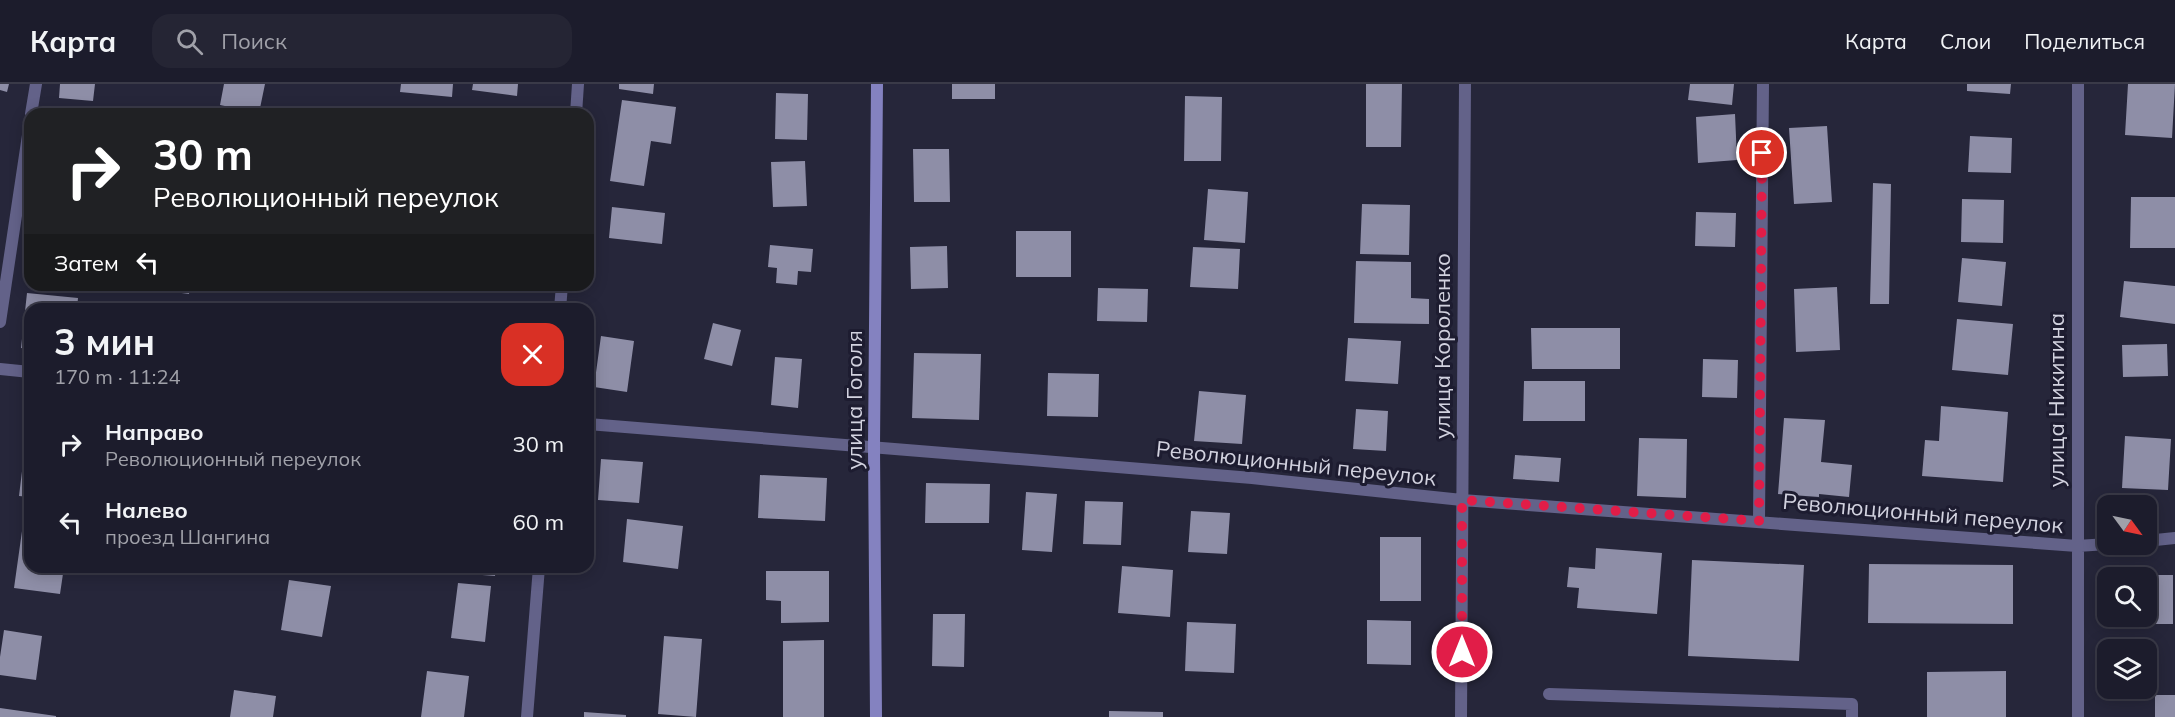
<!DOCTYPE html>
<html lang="ru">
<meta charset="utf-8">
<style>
:root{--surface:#1c1c2c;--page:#252534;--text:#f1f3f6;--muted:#a0a1a9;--line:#3a3a48}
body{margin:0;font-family:Mulish,sans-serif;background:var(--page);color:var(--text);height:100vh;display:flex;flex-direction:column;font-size:22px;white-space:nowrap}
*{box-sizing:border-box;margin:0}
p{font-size:20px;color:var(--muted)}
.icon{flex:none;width:33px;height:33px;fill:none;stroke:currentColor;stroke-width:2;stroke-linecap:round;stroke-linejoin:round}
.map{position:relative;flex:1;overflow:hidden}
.details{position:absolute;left:24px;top:219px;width:570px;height:270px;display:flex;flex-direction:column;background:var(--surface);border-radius:18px;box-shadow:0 3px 15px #0003,0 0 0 2px var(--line)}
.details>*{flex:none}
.top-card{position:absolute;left:24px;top:24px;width:570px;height:183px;border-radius:18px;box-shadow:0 3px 15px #0003,0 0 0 2px var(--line);background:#202124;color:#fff;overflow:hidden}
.needle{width:39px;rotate:123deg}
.tools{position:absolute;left:2097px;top:411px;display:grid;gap:12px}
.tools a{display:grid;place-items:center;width:60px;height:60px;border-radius:12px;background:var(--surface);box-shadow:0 3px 15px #0003,0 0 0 2px var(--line);font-size:30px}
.pin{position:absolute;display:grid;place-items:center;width:51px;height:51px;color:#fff;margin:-26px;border:3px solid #fff;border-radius:50%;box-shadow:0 2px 6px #0007}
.me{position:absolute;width:66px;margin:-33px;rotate:0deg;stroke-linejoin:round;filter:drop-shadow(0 0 4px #0008)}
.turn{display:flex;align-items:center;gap:21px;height:126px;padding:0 30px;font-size:27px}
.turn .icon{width:78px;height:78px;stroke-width:2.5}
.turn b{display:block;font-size:42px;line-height:51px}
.then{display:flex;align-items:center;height:57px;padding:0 30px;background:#0003;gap:12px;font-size:22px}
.round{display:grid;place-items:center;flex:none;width:63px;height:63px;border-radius:18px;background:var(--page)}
.overview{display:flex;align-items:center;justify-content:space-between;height:102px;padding:0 30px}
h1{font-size:36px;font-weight:700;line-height:45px}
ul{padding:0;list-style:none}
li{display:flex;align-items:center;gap:18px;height:78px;padding:0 30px}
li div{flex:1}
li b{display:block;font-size:22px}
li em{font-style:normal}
header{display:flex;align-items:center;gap:36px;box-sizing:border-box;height:84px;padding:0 30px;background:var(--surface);border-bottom:2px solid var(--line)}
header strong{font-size:28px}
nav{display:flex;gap:33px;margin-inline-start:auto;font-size:21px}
.search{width:420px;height:54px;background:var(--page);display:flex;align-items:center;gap:15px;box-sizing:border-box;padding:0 21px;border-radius:18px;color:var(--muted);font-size:22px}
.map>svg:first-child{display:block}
.building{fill:#8e8ea7}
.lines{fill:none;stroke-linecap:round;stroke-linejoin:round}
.lane{stroke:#636289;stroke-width:12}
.street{stroke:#636289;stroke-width:12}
.secondary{stroke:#8482c0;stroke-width:12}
.route{stroke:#e11d48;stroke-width:10;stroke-dasharray:0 18}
.labels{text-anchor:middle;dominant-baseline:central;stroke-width:6;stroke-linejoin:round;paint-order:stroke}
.street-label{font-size:22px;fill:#d2d2df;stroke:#1d1c30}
</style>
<header>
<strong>Карта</strong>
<div class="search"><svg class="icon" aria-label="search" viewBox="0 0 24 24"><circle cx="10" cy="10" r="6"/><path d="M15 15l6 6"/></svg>Поиск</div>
<nav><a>Карта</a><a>Слои</a><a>Поделиться</a></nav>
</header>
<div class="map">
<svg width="2175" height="633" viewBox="0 0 2175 633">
<rect width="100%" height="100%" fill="#26263a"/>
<path class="building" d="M 0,0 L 9,0 L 7,8 L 0,6 Z
M 60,0 L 95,0 L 93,17 L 59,14 Z
M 224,0 L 265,0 L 259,29 L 220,21 Z
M 401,0 L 453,0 L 452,13 L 400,8 Z
M 473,0 L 518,0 L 517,12 L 472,6 Z
M 619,0 L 654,0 L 653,10 L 619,5 Z
M 952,0 L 995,0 L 995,15 L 952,15 Z
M 1366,0 L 1402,0 L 1401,63 L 1366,63 Z
M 1690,0 L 1734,0 L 1732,21 L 1688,16 Z
M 1967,0 L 2011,0 L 2010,10 L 1967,7 Z
M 2128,0 L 2175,0 L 2172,54 L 2125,51 Z
M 776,9 L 808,10 L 807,56 L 775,55 Z
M 1185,12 L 1222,13 L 1221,77 L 1184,77 Z
M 622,16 L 676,23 L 671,60 L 651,57 L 644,102 L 610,97 Z
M 1735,30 L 1737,76 L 1698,79 L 1696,33 Z
M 1827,42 L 1832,118 L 1794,120 L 1789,44 Z
M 1970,52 L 2012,54 L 2011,89 L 1968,88 Z
M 913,65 L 949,65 L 950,118 L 914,118 Z
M 805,77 L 807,122 L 773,123 L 771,78 Z
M 1873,99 L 1891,100 L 1889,220 L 1870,220 Z
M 1208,105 L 1248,108 L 1245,159 L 1204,156 Z
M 2131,113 L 2175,113 L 2175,164 L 2130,164 Z
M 1962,115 L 2004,116 L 2003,159 L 1961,158 Z
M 1362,120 L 1410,121 L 1409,171 L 1360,170 Z
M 612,123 L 665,129 L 662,160 L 609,154 Z
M 1696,128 L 1736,129 L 1735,163 L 1695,162 Z
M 1016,147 L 1071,147 L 1071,193 L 1016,193 Z
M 770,161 L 813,165 L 811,188 L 798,187 L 797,201 L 776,199 L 777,184 L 768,183 Z
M 947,162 L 948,204 L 911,205 L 910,163 Z
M 1193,163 L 1240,165 L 1238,205 L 1190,203 Z
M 1962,174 L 2006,178 L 2002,222 L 1958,218 Z
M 1356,177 L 1411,178 L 1411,214 L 1429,215 L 1429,240 L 1354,239 Z
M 2124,197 L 2175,202 L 2175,240 L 2120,233 Z
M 122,201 L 190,201 L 189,210 Z
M 1837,203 L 1840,266 L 1796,268 L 1794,205 Z
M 1098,204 L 1148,205 L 1147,238 L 1097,237 Z
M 27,209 L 78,214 L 77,225 L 30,225 L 30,265 L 21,264 Z
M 204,219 L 233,224 L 233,225 L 203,225 Z
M 338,220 L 361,222 L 361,225 L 338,225 Z
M 1957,235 L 2013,240 L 2008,291 L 1952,286 Z
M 713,239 L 741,246 L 732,282 L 704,275 Z
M 1531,244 L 1620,244 L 1620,285 L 1532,285 Z
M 601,252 L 634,257 L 627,308 L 594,303 Z
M 1348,254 L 1401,257 L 1398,300 L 1345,297 Z
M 2167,260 L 2168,292 L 2123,293 L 2122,261 Z
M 914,269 L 981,270 L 979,336 L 912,334 Z
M 775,273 L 802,275 L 798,324 L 771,321 Z
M 1703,275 L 1738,276 L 1737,314 L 1702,313 Z
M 1048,289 L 1099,290 L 1098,333 L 1047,332 Z
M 1524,297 L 1585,297 L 1585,337 L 1523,337 Z
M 1199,307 L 1246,311 L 1242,360 L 1194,357 Z
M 1941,322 L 2008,328 L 2003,398 L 1922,392 L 1925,356 L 1939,357 Z
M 1356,325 L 1388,327 L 1386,367 L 1353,365 Z
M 1784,334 L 1825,336 L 1821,378 L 1852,381 L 1849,413 L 1819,410 L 1819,413 L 1778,410 Z
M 27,346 L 30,346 L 30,413 L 19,412 Z
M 2125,352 L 2171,355 L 2168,406 L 2122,404 Z
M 1639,354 L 1687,355 L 1686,414 L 1637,412 Z
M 1515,371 L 1561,374 L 1559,398 L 1513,395 Z
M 601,375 L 643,378 L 639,419 L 598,416 Z
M 760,391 L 827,394 L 825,437 L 758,434 Z
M 926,399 L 990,400 L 989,439 L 925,439 Z
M 1026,408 L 1057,410 L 1052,468 L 1022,466 Z
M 1085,417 L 1123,418 L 1121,461 L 1083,460 Z
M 1191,427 L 1230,429 L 1227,470 L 1188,468 Z
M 627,435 L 683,442 L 678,485 L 623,478 Z
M 23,440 L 30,441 L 30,483 L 64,483 L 60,510 L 14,504 Z
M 1380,453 L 1421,453 L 1421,517 L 1380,517 Z
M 1596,464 L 1662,469 L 1657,530 L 1577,524 L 1579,504 L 1567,503 L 1569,483 L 1595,485 Z
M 1692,476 L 1804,481 L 1799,577 L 1688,572 Z
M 1869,480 L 2013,481 L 2013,540 L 1868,539 Z
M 1122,482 L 1173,486 L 1170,533 L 1118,529 Z
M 445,483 L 496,483 L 495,492 L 444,488 Z
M 766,487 L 829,487 L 829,538 L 781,539 L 781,517 L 766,516 Z
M 2143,491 L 2173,491 L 2173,540 L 2144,540 L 2144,532 L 2146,532 L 2146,494 L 2143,494 Z
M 289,496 L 331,502 L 322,553 L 281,546 Z
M 458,499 L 491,502 L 485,558 L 451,554 Z
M 933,530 L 965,530 L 964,583 L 932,582 Z
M 1367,536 L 1411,537 L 1411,581 L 1367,580 Z
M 1187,538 L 1236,540 L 1234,589 L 1185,587 Z
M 4,546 L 42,552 L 36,596 L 0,591 L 0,573 Z
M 664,552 L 702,555 L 696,633 L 658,630 Z
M 824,556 L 824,633 L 783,633 L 783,557 Z
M 427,587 L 469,592 L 464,633 L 421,633 Z
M 2006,587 L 2006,633 L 1927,633 L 1927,588 Z
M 234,606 L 276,612 L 273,633 L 230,633 Z
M 2155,611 L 2175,611 L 2175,633 L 2155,633 Z
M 0,624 L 56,632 L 56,633 L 0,633 Z
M 1109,627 L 1163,628 L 1163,633 L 1109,633 Z
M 584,628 L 626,631 L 626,633 L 584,633 Z"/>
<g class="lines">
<path class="lane" d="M 1549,610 L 1852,620 L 1852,633"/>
<path class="street" d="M 31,30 L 36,0
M 576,30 L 578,0
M 560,225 L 562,201
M 0,238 L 30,38
M 0,285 L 30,288
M 588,340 L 1252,394 L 1462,416 L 2077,462 L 2108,460
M 1759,437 L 1763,0
M 2146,457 L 2175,454
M 527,633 L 539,483
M 1461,633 L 1465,0
M 2078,633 L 2078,0"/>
<path class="secondary" d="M 876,633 L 874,363 L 877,0"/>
</g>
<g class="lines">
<path class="route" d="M 1462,568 L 1462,416 L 1759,437 L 1762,69"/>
</g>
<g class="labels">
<g class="street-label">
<text transform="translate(1442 262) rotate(-90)">улица Короленко</text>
<text transform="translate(854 316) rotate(-90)">улица Гоголя</text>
<text transform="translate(2056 316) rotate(-90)">улица Никитина</text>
<text transform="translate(1296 379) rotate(6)">Революционный переулок</text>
<text transform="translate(1923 429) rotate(5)">Революционный переулок</text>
</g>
</g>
</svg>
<div class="tools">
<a><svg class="needle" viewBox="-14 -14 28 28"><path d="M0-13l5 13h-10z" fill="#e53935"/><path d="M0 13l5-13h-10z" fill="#a0a1a9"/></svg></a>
<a><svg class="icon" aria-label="search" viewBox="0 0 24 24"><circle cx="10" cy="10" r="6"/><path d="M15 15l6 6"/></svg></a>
<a><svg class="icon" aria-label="layers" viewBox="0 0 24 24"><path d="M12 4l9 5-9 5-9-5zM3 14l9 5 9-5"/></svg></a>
</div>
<div class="pin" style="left:1762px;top:69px;background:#d93025"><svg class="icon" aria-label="arrive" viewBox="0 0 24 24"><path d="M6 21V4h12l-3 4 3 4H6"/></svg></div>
<svg class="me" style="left:1462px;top:568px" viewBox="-20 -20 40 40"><circle r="17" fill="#e11d48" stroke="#fff" stroke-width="3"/><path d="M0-11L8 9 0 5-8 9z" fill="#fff"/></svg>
<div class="top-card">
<div class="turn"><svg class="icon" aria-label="right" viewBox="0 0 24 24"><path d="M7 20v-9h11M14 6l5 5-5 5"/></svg><div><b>30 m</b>Революционный переулок</div></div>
<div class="then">Затем<svg class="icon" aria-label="left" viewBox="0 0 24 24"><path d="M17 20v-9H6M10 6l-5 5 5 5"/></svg></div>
</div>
<section class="details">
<div class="overview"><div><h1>3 мин</h1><p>170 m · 11:24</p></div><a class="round" style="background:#d93025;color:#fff"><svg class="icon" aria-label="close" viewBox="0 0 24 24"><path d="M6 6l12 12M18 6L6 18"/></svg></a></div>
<ul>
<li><svg class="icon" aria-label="right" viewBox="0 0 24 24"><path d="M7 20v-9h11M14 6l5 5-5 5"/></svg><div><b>Направо</b><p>Революционный переулок</p></div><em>30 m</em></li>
<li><svg class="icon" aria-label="left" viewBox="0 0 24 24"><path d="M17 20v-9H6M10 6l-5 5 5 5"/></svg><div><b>Налево</b><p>проезд Шангина</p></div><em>60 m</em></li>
</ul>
</section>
</div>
